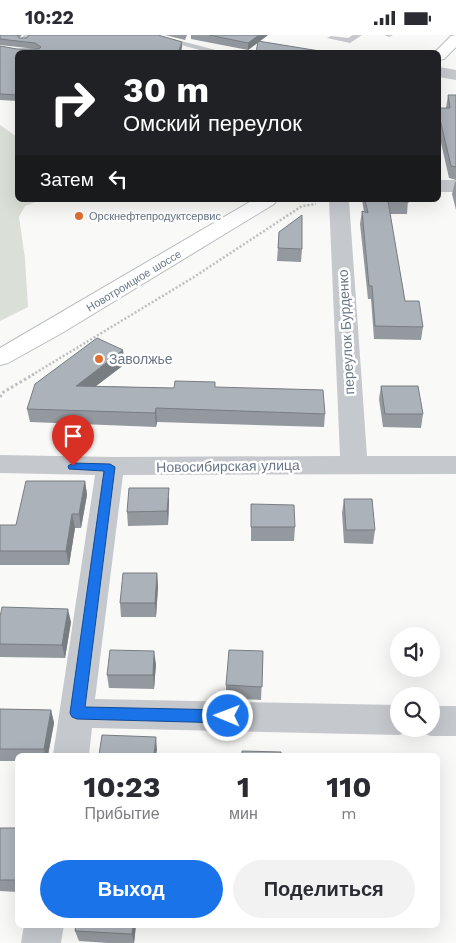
<!DOCTYPE html>
<html lang="ru">
<meta charset="utf-8">
<style>
:root{--surface:#fff;--page:#f2f2f3;--text:#2b2b33;--muted:#7c7c81;--accent:#1a73e8}
body{margin:0;font-family:"Work Sans",sans-serif;background:var(--page);color:var(--text);height:100vh;display:flex;flex-direction:column;font-size:19px;white-space:nowrap}
*{box-sizing:border-box;margin:0}
p{font-size:16px;color:var(--muted)}
.icon{flex:none;width:28px;height:28px;fill:none;stroke:currentColor;stroke-width:2;stroke-linecap:round;stroke-linejoin:round}
.map{position:relative;flex:1;overflow:hidden}
.side{position:absolute;left:15px;top:718px;width:425px;height:175px;display:flex;flex-direction:column;background:var(--surface);border-radius:8px;box-shadow:0 5px 20px #0002}
.side>*{flex:none}
.top-card{position:absolute;left:15px;top:15px;width:426px;height:152px;border-radius:8px;box-shadow:0 5px 20px #0002;background:#202124;color:#fff;overflow:hidden}
.fabs{position:absolute;left:390px;top:592px;display:grid;gap:10px}
.fabs a{display:grid;place-items:center;width:50px;height:50px;border-radius:50%;background:var(--surface);box-shadow:0 5px 20px #0002;font-size:25px}
.pin{position:absolute;display:grid;place-items:center;width:42px;height:42px;color:#fff;margin:-51px -21px;border-radius:50% 50% 50% 0;rotate:-45deg;box-shadow:0 0 5px #0007}
.pin .icon{rotate:45deg}
.me{position:absolute;width:55px;margin:-28px;rotate:271deg;stroke-linejoin:round;filter:drop-shadow(0 0 4px #0008)}
.turn{display:flex;align-items:center;gap:18px;height:105px;padding:0 25px;font-size:22px}
.turn .icon{width:65px;height:65px;stroke-width:2.5}
.turn b{display:block;font-size:35px;line-height:42px}
.then{display:flex;align-items:center;height:48px;padding:0 25px;background:#0003;gap:10px;font-size:19px}
.eta{display:flex;justify-content:space-evenly;align-items:center;height:85px;text-align:center}
.eta b{font-size:30px;font-weight:700;line-height:35px}
.primary-button{display:flex;gap:10px;margin-top:auto;padding:10px 25px}
.primary-button a{flex:1;height:58px;border-radius:30px;background:var(--accent);color:#fff;font-size:20px;font-weight:700;line-height:58px;text-align:center}
.primary-button a+a{background:var(--page);color:var(--text)}
.status{display:flex;justify-content:space-between;align-items:center;height:35px;padding:0 25px;background:var(--surface);direction:ltr}
.status svg{height:14px;fill:currentColor}
.map>svg:first-child{display:block}
.green{fill:#dae0d8}
.lines{fill:none;stroke-linecap:round;stroke-linejoin:round}
.primary-casing{stroke:#b8bcc0;stroke-width:2}
.path-far1{stroke:#bdbfc2;stroke-width:2.5;stroke-dasharray:2 2;stroke-linecap:butt}
.path{stroke:#bdbfc2;stroke-width:3;stroke-dasharray:2.5 2.5;stroke-linecap:butt}
.lane{fill:#c5c8cc;fill-rule:evenodd}
.street{fill:#c5c8cc;fill-rule:evenodd}
.primary{fill:#fff;fill-rule:evenodd}
.wall{fill:#94999f}
.shaded-wall{fill:#787d82}
.building{fill:#acb2b9;stroke:#787d82}
.route{fill:#1a73e8;stroke:#114b97}
.poi-dot{fill:#df6f31;stroke:#fff;stroke-width:2}
.labels{text-anchor:middle;dominant-baseline:central;stroke-width:5;stroke-linejoin:round;paint-order:stroke}
.far-poi-label{font-size:11px;fill:#697687;stroke:#fff;text-anchor:start}
.far-street-label{font-size:11px;fill:#697687;stroke:#fff}
.street-label{font-size:14px;fill:#697687;stroke:#fff}
.poi-label{font-size:14px;fill:#697687;stroke:#fff;text-anchor:start}
</style>
<div class="status"><b>10:22</b><svg viewBox="0 0 49 12"><path d="M0 12V9h3v3zM5 12V6h3v6zM10 12V3h3v9zM15 12V0h3v12zM26 1h20v11H26zM47 4h2v5h-2z"/></svg></div>
<div class="map">
<svg width="456" height="908" viewBox="0 0 456 908">
<rect width="100%" height="100%" fill="#f9f9f7"/>
<path class="green" d="M 0,90 L 17,102 L 18,165 L 41,165 L 25,171 L 19,182 L 25,223 L 28,272 L 0,286 Z"/>
<g class="lines">
<defs>
<path id="primary" d="M 456,0 L 456,12 L 444,24 L 439,25 L 439,18 L 434,18 L 451,1 Z
M 253,165 L 277,165 L 274,169 L 62,298 L 8,328 L 0,330 L 0,313 Z"/>
</defs>
<use href="#primary" class="primary-casing"/>
<path class="path-far1" d="M 32,340 L 194,242 L 302,171 L 316,169"/>
<path class="path" d="M 0,362 L 2,358 L 34,339"/>
<path class="lane" d="M 24,0 L 33,0 L 26,7 L 20,7 L 19,5 Z
M 144,0 L 158,0 L 227,18 L 211,18 Z
M 353,0 L 362,0 L 350,8 L 327,3 L 331,1 L 348,3 Z
M 384,0 L 393,0 L 389,2 Z"/>
<path class="street" d="M 439,32 L 456,35 L 456,45 L 439,42 Z
M 439,145 L 456,145 L 456,157 L 439,157 Z
M 329,165 L 349,165 L 367,421 L 456,421 L 456,439 L 123,440 L 95,664 L 399,670 L 399,694 L 412,694 L 411,696 L 399,700 L 92,693 L 89,720 L 53,720 L 95,440 L 0,438 L 0,420 L 114,422 L 340,421 Z
M 431,671 L 456,671 L 456,701 L 431,701 L 419,697 L 418,694 L 431,694 Z
M 24,890 L 64,890 L 61,908 L 21,908 Z"/>
<use href="#primary" class="primary"/>
</g>
<path class="wall" d="M 0,0 L 22,0 L 19,3 L 182,7 L 182,12 L 18,18 L 18,66 L 0,65 L 0,11 L 17,14 L 36,14 L 0,10 Z
M 165,0 L 187,0 L 185,5 Z
M 191,0 L 268,0 L 248,15 L 191,4 Z
M 448,60 L 456,60 L 456,145 L 449,143 L 439,99 L 439,73 L 446,73 Z
M 456,146 L 456,175 L 452,159 L 455,147 Z
M 362,165 L 408,165 L 407,179 L 390,179 L 405,266 L 423,292 L 421,305 L 374,304 L 371,264 L 368,264 L 360,189 L 362,176 L 364,177 Z
M 279,197 L 302,214 L 301,227 L 277,226 Z
M 125,329 L 95,351 L 174,353 L 215,352 L 325,379 L 324,392 L 157,387 L 156,392 L 30,387 L 27,374 Z
M 381,351 L 423,379 L 421,393 L 383,392 L 379,364 Z
M 85,446 L 87,460 L 81,493 L 75,493 L 69,530 L 0,530 L 0,490 L 16,490 Z
M 344,464 L 375,495 L 373,509 L 344,508 L 342,478 Z
M 169,467 L 168,490 L 128,491 L 127,477 Z
M 251,469 L 295,492 L 294,506 L 251,506 Z
M 157,538 L 158,552 L 156,582 L 121,582 L 120,568 Z
M 0,582 L 71,587 L 65,623 L 0,622 Z
M 263,616 L 261,665 L 226,663 L 226,650 Z
M 156,629 L 154,654 L 109,653 L 107,640 Z
M 0,674 L 51,675 L 54,688 L 48,720 L 18,720 L 18,726 L 0,726 Z
M 0,793 L 18,793 L 18,857 L 0,856 Z
M 76,890 L 136,890 L 134,908 L 108,908 L 79,906 L 75,896 Z"/>
<path class="shaded-wall" d="M 259,0 L 268,0 L 248,15 L 248,8 Z
M 182,7 L 182,12 L 181,18 L 178,18 Z
M 123,315 L 125,329 L 78,365 L 76,351 Z
M 156,373 L 157,387 L 156,392 L 155,378 Z
M 85,446 L 87,460 L 81,493 L 79,479 Z
M 169,453 L 169,467 L 168,490 L 167,476 Z
M 72,479 L 75,493 L 69,530 L 66,516 Z
M 157,538 L 158,552 L 156,582 L 155,568 Z
M 68,574 L 71,587 L 65,623 L 62,610 Z
M 154,616 L 156,629 L 154,654 L 153,640 Z
M 51,675 L 54,688 L 48,720 L 45,720 L 44,714 Z
M 156,702 L 157,715 L 156,720 L 154,720 Z
M 133,890 L 136,890 L 134,908 L 132,899 Z"/>
<path class="building" d="M 0,0 L 17,0 L 19,3 L 27,3 L 29,0 L 158,0 L 182,7 L 178,18 L 18,18 L 18,60 L 0,59 L 0,11 L 17,14 L 39,14 L 41,12 L 35,8 L 0,4 Z
M 209,0 L 259,0 L 248,8 Z
M 258,6 L 332,18 L 256,18 Z
M 448,60 L 456,60 L 456,132 L 451,131 L 439,80 L 439,73 L 450,73 Z
M 365,165 L 408,165 L 409,167 L 388,166 L 405,266 L 419,266 L 423,292 L 375,291 L 372,251 L 369,251 L 362,176 L 368,178 Z
M 302,180 L 302,214 L 278,213 L 279,197 Z
M 97,303 L 123,315 L 76,351 L 174,353 L 175,346 L 215,347 L 215,352 L 323,355 L 325,379 L 156,373 L 155,378 L 27,374 L 35,349 Z
M 381,351 L 418,351 L 423,379 L 385,379 Z
M 26,446 L 85,446 L 79,479 L 72,479 L 66,516 L 0,516 L 0,490 L 16,490 Z
M 129,453 L 169,453 L 167,476 L 127,477 Z
M 344,464 L 372,464 L 375,495 L 346,495 Z
M 251,469 L 294,470 L 295,492 L 251,492 Z
M 123,538 L 157,538 L 155,568 L 120,568 Z
M 2,572 L 68,574 L 62,610 L 0,609 L 0,582 Z
M 110,615 L 154,616 L 153,640 L 107,640 Z
M 229,615 L 263,616 L 262,652 L 226,650 Z
M 0,674 L 51,675 L 44,714 L 0,714 Z
M 102,700 L 156,702 L 154,720 L 99,720 Z
M 242,716 L 281,717 L 281,720 L 242,720 Z
M 381,719 L 415,719 L 415,720 L 381,720 Z
M 0,793 L 18,793 L 18,845 L 0,845 Z
M 76,890 L 133,890 L 132,899 L 75,896 Z"/>
<path class="route" d="M 73,428 L 110,429 L 115,432 L 85,672 L 228,675 L 233,677 L 236,681 L 233,686 L 228,688 L 77,684 L 72,682 L 70,678 L 104,436 L 69,434 L 68,431 Z"/>
<g class="poi-dot">
<circle cx="79" cy="181" r="5"/>
<circle cx="99" cy="324" r="5"/>
</g>
<g class="labels">
<g class="far-poi-label">
<text x="89" y="181">Орскнефтепродуктсервис</text>
</g>
<g class="far-street-label">
<text transform="translate(134 246) rotate(-31)">Новотроицкое шоссе</text>
</g>
<g class="street-label">
<text transform="translate(346 297) rotate(-93)">переулок Бурденко</text>
<text transform="translate(228 431) rotate(-1)">Новосибирская улица</text>
</g>
<g class="poi-label">
<text x="109" y="324">Заволжье</text>
</g>
</g>
</svg>
<div class="fabs">
<a><svg class="icon" aria-label="sound" viewBox="0 0 24 24"><path d="M4 9h4l5-4v14l-5-4H4zM17 9q2 3 0 6"/></svg></a>
<a><svg class="icon" aria-label="search" viewBox="0 0 24 24"><circle cx="10" cy="10" r="6"/><path d="M15 15l6 6"/></svg></a>
</div>
<div class="pin" style="left:73px;top:431px;background:#d93025"><svg class="icon" aria-label="arrive" viewBox="0 0 24 24"><path d="M6 21V4h12l-3 4 3 4H6"/></svg></div>
<svg class="me" style="left:228px;top:681px" viewBox="-20 -20 40 40"><circle r="17" fill="#1a73e8" stroke="#fff" stroke-width="3"/><path d="M0-11L8 9 0 5-8 9z" fill="#fff"/></svg>
<div class="top-card">
<div class="turn"><svg class="icon" aria-label="right" viewBox="0 0 24 24"><path d="M7 20v-9h11M14 6l5 5-5 5"/></svg><div><b>30 m</b>Омский переулок</div></div>
<div class="then">Затем<svg class="icon" aria-label="left" viewBox="0 0 24 24"><path d="M17 20v-9H6M10 6l-5 5 5 5"/></svg></div>
</div>
<section class="side">
<div class="eta">
<div><b>10:23</b><p>Прибытие</p></div>
<div><b>1</b><p>мин</p></div>
<div><b>110</b><p>m</p></div>
</div>
<div class="primary-button"><a>Выход</a><a>Поделиться</a></div>
</section>
</div>
